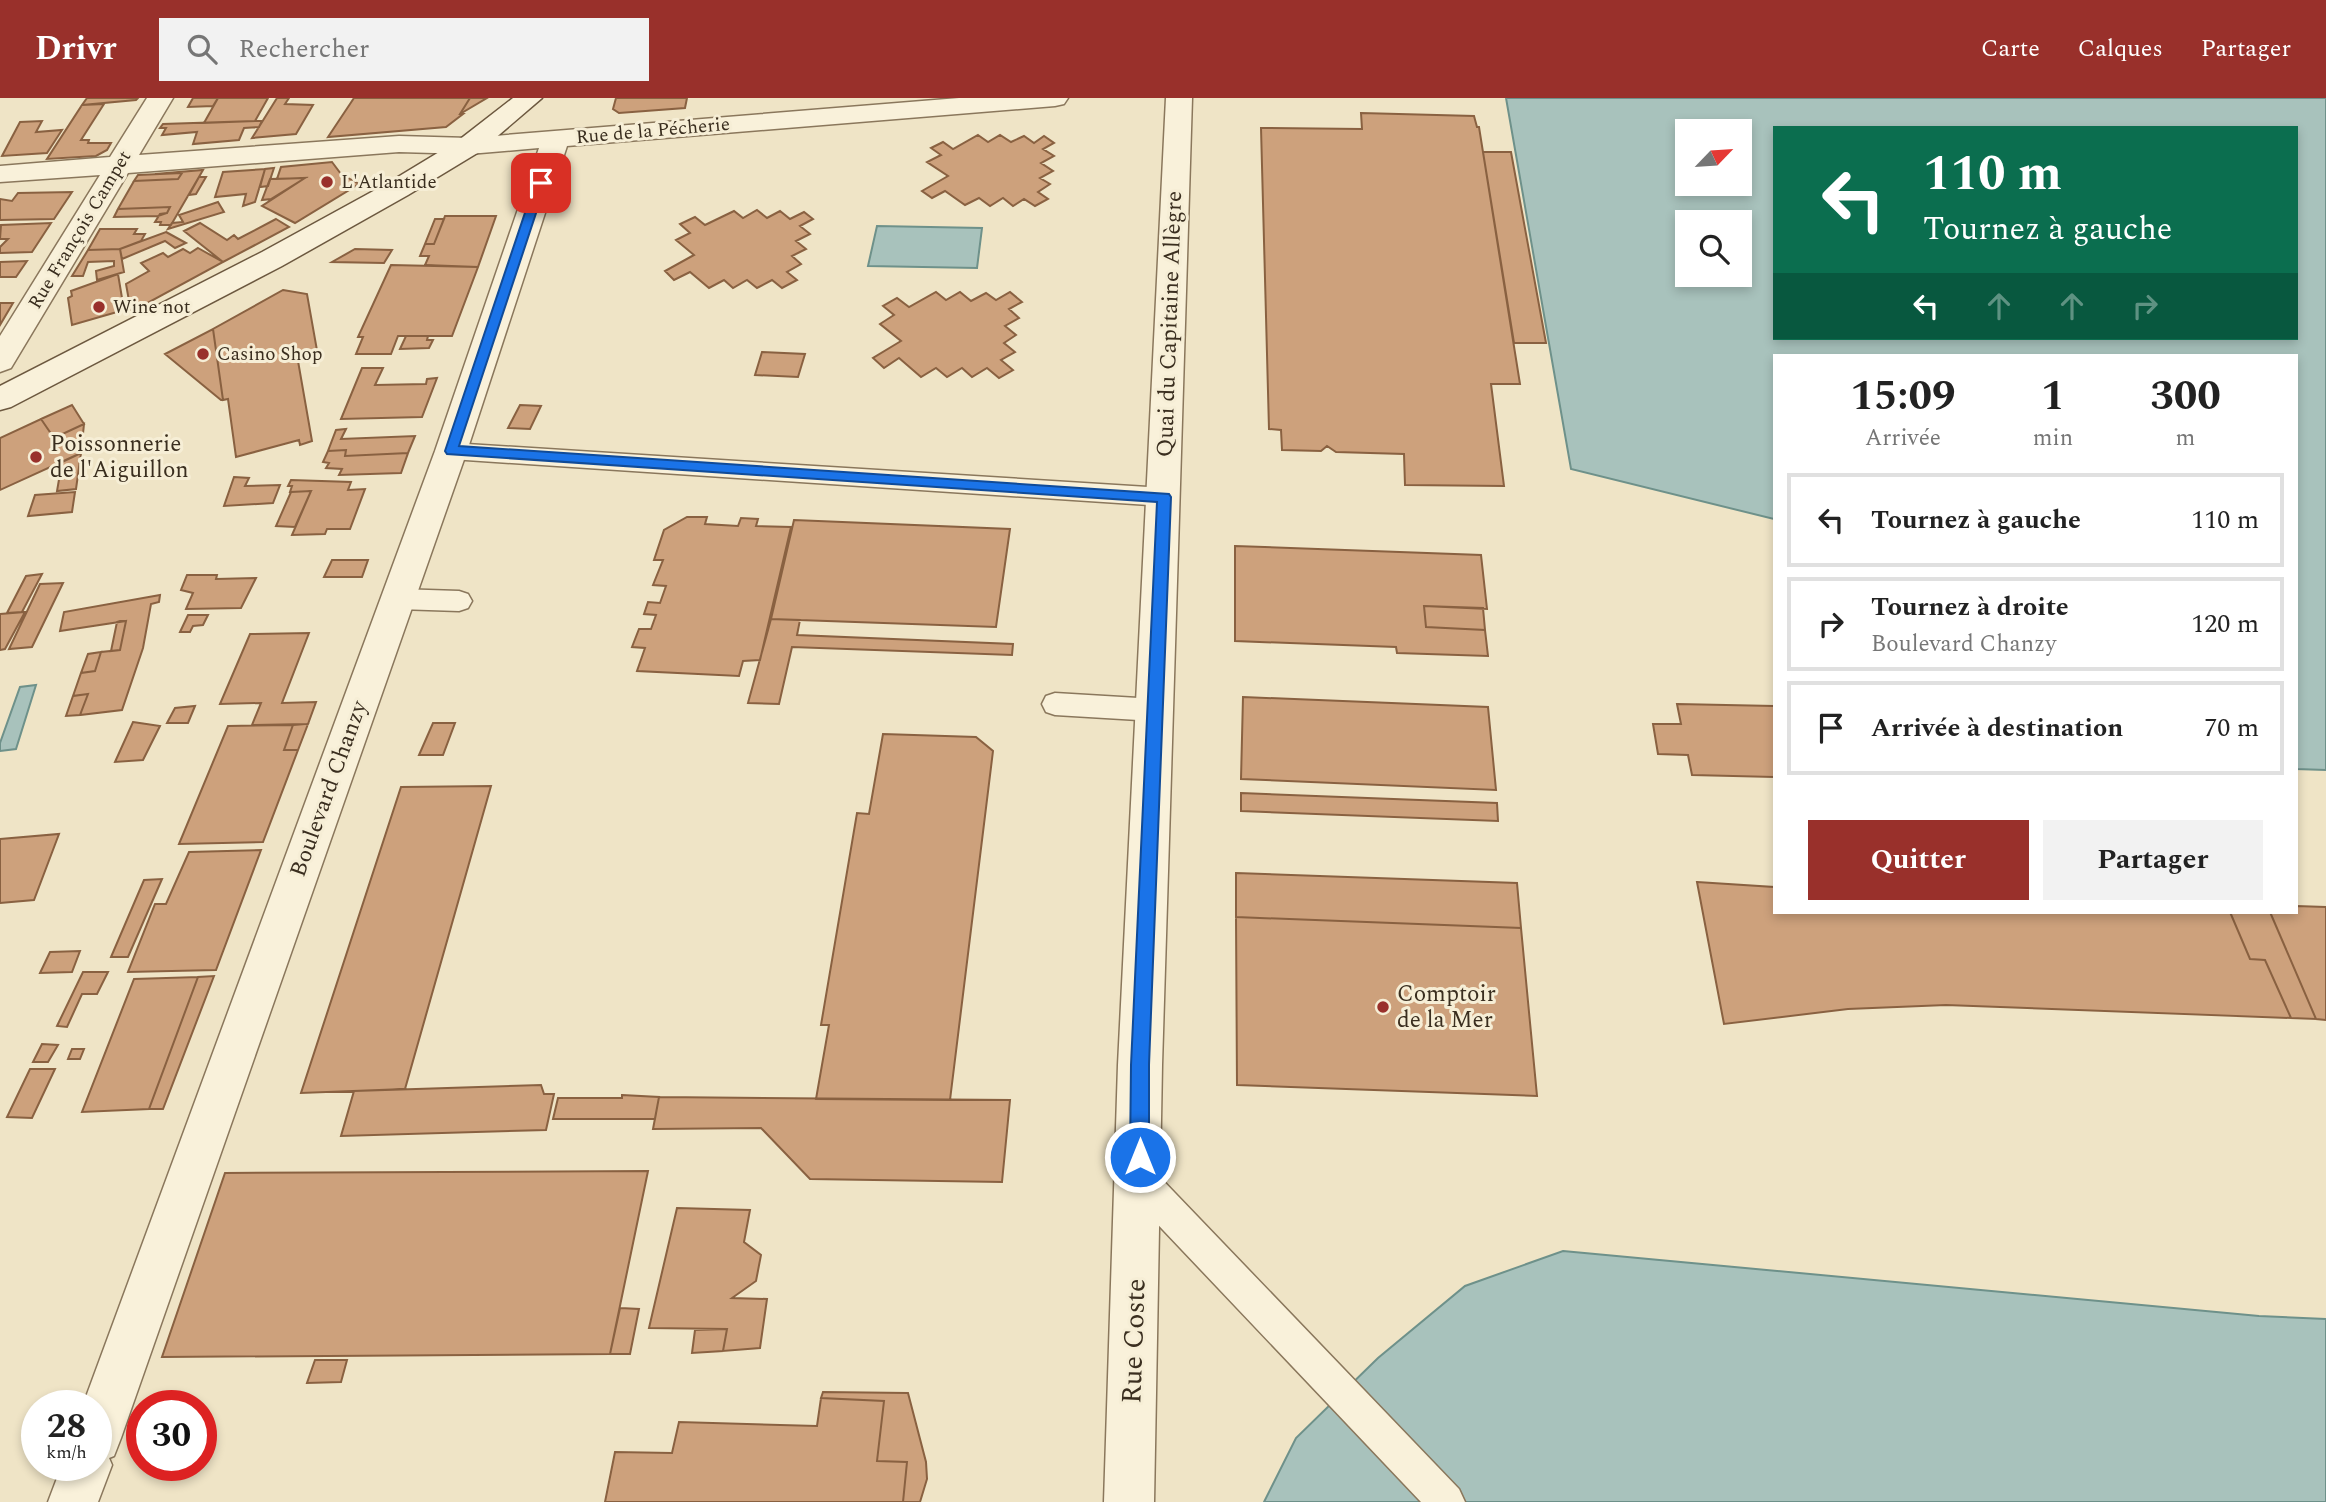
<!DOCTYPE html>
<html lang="fr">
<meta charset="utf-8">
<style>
:root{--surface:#fff;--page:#f2f2f2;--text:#222;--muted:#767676;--line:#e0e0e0;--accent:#99302b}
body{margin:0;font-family:Spectral,serif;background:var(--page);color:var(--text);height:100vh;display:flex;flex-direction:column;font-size:26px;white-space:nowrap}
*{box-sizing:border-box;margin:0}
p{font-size:23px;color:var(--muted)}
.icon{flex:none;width:38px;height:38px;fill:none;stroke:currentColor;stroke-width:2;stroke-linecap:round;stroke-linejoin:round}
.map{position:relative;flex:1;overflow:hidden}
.drawer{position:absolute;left:1773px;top:256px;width:525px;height:560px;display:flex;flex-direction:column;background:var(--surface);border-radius:0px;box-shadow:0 4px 10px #0003}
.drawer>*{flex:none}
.guide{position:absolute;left:1773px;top:28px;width:525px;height:214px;border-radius:0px;box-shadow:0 4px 10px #0003;background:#0b6e4f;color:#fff;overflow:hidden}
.needle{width:46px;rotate:65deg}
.fabs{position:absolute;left:1675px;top:21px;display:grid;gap:14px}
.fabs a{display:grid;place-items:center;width:77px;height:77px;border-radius:0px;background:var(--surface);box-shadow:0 4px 10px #0003;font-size:35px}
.speed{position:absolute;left:21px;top:1292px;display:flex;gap:14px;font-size:35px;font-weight:700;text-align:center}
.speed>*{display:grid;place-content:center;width:91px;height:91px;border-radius:50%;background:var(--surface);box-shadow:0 4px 10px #0003;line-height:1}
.speed small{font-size:18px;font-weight:400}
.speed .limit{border:10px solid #d22;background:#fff;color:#111}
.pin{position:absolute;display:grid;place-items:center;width:60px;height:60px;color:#fff;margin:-30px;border-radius:14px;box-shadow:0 4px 10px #0006}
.me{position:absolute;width:77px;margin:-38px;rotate:0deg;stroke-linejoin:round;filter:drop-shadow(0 0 5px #0008)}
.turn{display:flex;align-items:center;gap:24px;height:147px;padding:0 35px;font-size:32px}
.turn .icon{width:91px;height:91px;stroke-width:2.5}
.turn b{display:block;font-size:49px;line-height:60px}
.lanes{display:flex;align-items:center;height:66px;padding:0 35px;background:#0003;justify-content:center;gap:35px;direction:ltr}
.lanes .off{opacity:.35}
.eta{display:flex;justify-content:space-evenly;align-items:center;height:119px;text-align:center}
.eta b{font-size:42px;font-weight:700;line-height:49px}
.button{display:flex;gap:14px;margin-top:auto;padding:14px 35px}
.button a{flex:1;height:80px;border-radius:0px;background:var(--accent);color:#fff;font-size:28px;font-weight:700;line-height:80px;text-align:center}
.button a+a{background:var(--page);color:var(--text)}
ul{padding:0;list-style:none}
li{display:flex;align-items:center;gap:21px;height:94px;margin:0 14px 10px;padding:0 21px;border:4px solid var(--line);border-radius:0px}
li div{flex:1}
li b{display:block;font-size:26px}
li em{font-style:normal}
header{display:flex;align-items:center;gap:42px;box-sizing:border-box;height:98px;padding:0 35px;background:var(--accent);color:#fff}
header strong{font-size:33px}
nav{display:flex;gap:38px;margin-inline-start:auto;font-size:24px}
.search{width:490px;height:63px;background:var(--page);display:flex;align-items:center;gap:18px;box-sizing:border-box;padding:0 24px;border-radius:0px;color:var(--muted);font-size:26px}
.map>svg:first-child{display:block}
.water{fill:#a8c2bc;stroke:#6e918a;stroke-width:2;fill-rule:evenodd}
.building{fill:#cda17c;stroke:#896141;stroke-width:2}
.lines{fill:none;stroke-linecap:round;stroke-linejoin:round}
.service-casing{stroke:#8a775c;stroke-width:3}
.minor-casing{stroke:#8a775c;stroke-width:3}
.secondary-casing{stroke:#6c583f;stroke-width:3}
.service{fill:#f9f1da;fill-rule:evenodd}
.minor{fill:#f9f1da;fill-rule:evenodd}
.secondary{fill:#f9f1da;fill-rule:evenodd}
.route{fill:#1a73e8;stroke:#114b97;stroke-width:2}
.poi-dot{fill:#99302b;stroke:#f6eed6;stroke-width:2.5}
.labels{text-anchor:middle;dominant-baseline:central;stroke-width:6;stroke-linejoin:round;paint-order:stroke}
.far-street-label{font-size:19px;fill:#3a2e1f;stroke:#f6eed6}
.far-poi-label{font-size:19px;fill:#3a2e1f;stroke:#f6eed6;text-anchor:start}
.street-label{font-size:23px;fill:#3a2e1f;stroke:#f6eed6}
.poi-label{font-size:23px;fill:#3a2e1f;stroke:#f6eed6;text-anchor:start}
.near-street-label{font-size:28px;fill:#3a2e1f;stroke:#f6eed6}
</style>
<header>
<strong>Drivr</strong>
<div class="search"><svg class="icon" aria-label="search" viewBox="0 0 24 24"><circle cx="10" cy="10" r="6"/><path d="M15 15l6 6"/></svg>Rechercher</div>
<nav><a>Carte</a><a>Calques</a><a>Partager</a></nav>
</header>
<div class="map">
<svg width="2326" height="1404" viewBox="0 0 2326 1404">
<rect width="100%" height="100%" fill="#efe4c6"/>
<path class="water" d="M 1506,0 L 2326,0 L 2326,672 L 2296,671 L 2296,257 L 1774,257 L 1774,421 L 1571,371 ZM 1774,30 L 2296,30 L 2296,240 L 1774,240 ZM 1687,33 L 1740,33 L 1740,86 L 1687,86 ZM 1687,124 L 1740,124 L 1740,177 L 1687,177 Z
M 877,128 L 982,130 L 977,170 L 868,168 Z
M 36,587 L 16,651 L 0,653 L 0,645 L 20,589 Z
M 1563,1153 L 2259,1218 L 2326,1221 L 2326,1404 L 1264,1404 L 1296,1340 L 1378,1260 L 1465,1188 Z"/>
<path class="building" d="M 87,0 L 138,0 L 136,2 L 82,7 Z
M 193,0 L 218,0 L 213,8 L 188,9 Z
M 218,0 L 268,0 L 255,23 L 204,25 Z
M 277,0 L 289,0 L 285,6 L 313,7 L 296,36 L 252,40 Z
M 354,0 L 470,0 L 460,16 L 463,16 L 446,29 L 328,39 Z
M 470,0 L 487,0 L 460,16 Z
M 616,0 L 687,0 L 685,10 L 619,15 L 613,11 Z
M 104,6 L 81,42 L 89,42 L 88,45 L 111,45 L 107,52 L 96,58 L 47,61 L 82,7 Z
M 1361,15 L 1474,18 L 1477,29 L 1479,29 L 1520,286 L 1491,286 L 1504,388 L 1405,387 L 1404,356 L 1336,354 L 1327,348 L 1321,353 L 1282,352 L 1281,332 L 1269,331 L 1261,30 L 1362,31 Z
M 42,23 L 36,34 L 62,32 L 47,55 L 2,58 L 20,24 Z
M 255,23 L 262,23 L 259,29 L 244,30 L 239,42 L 193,46 L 197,34 L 162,37 L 166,30 L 160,30 L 163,26 Z
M 978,37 L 988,44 L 1000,37 L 1011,44 L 1024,38 L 1034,45 L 1044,38 L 1054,45 L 1043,51 L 1054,58 L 1041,65 L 1053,73 L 1040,80 L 1050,86 L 1038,94 L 1048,101 L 1035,108 L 1024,101 L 1013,108 L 1003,100 L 990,108 L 979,100 L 965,107 L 945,93 L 932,100 L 922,93 L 948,78 L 927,64 L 941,57 L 931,50 L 943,44 L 953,51 Z
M 1483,54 L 1511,54 L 1546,245 L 1514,245 Z
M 332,64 L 341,76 L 359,86 L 295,125 L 262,108 L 305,80 L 277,81 L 281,69 Z
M 274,70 L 268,88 L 260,89 L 265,71 Z
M 265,71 L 255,104 L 243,108 L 246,96 L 215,99 L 223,74 Z
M 203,72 L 171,127 L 160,127 L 161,124 L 155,124 L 160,116 L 167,115 L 170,109 L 118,111 L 134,83 L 178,81 L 182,75 L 155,76 Z
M 182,75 L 178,81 L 134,83 L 138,77 Z
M 199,79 L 206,79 L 196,96 L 189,97 Z
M 305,80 L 271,101 L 262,102 L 270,81 Z
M 72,94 L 54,121 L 0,122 L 0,101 L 12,103 L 18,95 Z
M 218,104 L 224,114 L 168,131 L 172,125 L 183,124 L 179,117 Z
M 170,109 L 167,115 L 158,118 L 114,119 L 118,111 Z
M 757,112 L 767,120 L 780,113 L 790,121 L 804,114 L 813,121 L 800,128 L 810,136 L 796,143 L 806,151 L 792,158 L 801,166 L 787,174 L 797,182 L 782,190 L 772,182 L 757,190 L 747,182 L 733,190 L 724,182 L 709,190 L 690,174 L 674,182 L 665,173 L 694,157 L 676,142 L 690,135 L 680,126 L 695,119 L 705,127 L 734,113 L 743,120 Z
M 445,118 L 496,118 L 478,169 L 425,167 L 429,158 L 420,158 L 425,146 L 434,146 Z
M 276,121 L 289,129 L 223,164 L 184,133 L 200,125 L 227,142 L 234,137 L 238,141 Z
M 435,121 L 444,121 L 434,146 L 425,146 Z
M 51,125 L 32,154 L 0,155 L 0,149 L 8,141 L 0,141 L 1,127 Z
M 100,131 L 137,131 L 134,136 L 145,136 L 141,143 L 120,151 L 88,152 Z
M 166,134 L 186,145 L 175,150 L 165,143 L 122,161 L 120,151 Z
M 198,150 L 223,164 L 131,214 L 126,186 L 149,173 L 141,165 L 163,155 L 168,159 L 183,151 L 190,155 Z
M 120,151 L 124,174 L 97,182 L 96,173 L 114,168 L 114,163 L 88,164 L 83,178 L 72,178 L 88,152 Z
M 355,151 L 392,152 L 384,165 L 332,164 Z
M 27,163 L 16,179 L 0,179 L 0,164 Z
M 391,167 L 478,169 L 452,238 L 398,238 L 391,256 L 356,256 L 363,239 L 358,239 Z
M 118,176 L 124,212 L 72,227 L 68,200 L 72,198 L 71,193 Z
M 283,192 L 307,196 L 318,258 L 298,263 L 312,343 L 300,347 L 299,342 L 236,359 L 228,301 L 223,302 L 213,231 Z
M 936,194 L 946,202 L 960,194 L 971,203 L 986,195 L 996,202 L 1010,194 L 1022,204 L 1009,211 L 1019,220 L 1005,228 L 1016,237 L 1004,245 L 1015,254 L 1001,262 L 1013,272 L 999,280 L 987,270 L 972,279 L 962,270 L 947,279 L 936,270 L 921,279 L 899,260 L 884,270 L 873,260 L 901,243 L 880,226 L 894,217 L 883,208 L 897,200 L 909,209 Z
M 0,205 L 13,205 L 0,227 Z
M 213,231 L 223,302 L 221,302 L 165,256 Z
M 406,238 L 428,238 L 427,242 L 433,242 L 429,250 L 400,251 Z
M 762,254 L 805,256 L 798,279 L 755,277 Z
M 362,270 L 383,270 L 375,287 L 426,286 L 427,281 L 437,280 L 422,319 L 341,321 Z
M 72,307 L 84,326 L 54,340 L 41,321 Z
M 520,307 L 541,308 L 530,331 L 508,330 Z
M 41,321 L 54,340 L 84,326 L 81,355 L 0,392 L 0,340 Z
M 346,331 L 341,341 L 415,338 L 408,355 L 345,358 L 346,352 L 328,353 L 336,332 Z
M 346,352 L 345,358 L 408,355 L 401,375 L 339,377 L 342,371 L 326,370 L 329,365 L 323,364 L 328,353 Z
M 81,355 L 76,391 L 57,393 L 62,364 Z
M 234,379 L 249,380 L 245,388 L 280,387 L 273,405 L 224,408 Z
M 291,382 L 351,384 L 348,392 L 365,391 L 350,431 L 327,431 L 325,436 L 292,437 L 311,393 L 290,394 L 292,388 L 288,388 Z
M 311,393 L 295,429 L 276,428 L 291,394 Z
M 75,394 L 72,414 L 28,418 L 35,397 Z
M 687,419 L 707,419 L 705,426 L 738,428 L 741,420 L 758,421 L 756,428 L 791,429 L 760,562 L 743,563 L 739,578 L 637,573 L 645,550 L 632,549 L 639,531 L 651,531 L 656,517 L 644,516 L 648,504 L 660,505 L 666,488 L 653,487 L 663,462 L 654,462 L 664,432 Z
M 794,422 L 1010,431 L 996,529 L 771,521 Z
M 1235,448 L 1481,457 L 1487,511 L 1424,508 L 1426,529 L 1485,532 L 1488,558 L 1397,555 L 1396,549 L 1235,543 Z
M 332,462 L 368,462 L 362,479 L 324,479 Z
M 42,476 L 22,514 L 7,515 L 26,478 Z
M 187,477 L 217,477 L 216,481 L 256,480 L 241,510 L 186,511 L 193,495 L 181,492 Z
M 63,485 L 32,549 L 9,551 L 40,486 Z
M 160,497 L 159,504 L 151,506 L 143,550 L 122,612 L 80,617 L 88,596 L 73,598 L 81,575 L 95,573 L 101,554 L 120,552 L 126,523 L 60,533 L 64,514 Z
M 1424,508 L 1483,510 L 1485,532 L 1426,529 Z
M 25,514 L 5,551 L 0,552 L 0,516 Z
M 188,517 L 208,517 L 203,527 L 193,528 L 190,534 L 180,534 Z
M 771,521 L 800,522 L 797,537 L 1013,546 L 1012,557 L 792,549 L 779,606 L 748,605 Z
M 120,523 L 126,523 L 120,552 L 111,553 L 117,524 Z
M 309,535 L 282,605 L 316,604 L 308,626 L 252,627 L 261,605 L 220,606 L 250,536 Z
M 101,554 L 95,573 L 81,575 L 88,556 Z
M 88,596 L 80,617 L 66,618 L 73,598 Z
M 1243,599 L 1488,609 L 1496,692 L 1241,681 Z
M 1677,606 L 1774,608 L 1774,679 L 1692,677 L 1688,657 L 1658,656 L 1653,626 L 1681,626 Z
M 195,608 L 188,625 L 167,625 L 175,610 Z
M 133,624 L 160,628 L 143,662 L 115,664 Z
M 433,625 L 455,625 L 443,657 L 419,657 Z
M 308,626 L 298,652 L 284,652 L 293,627 Z
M 293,627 L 284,652 L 298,652 L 263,744 L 179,746 L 228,628 Z
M 883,636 L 976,639 L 993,653 L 950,1002 L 816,1001 L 829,927 L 821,927 L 857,715 L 869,716 Z
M 491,688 L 405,991 L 301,995 L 401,689 Z
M 1241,695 L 1497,705 L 1498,723 L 1241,713 Z
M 59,736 L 34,802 L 0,805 L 0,741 Z
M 261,752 L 216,872 L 128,874 L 155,806 L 166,806 L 189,754 Z
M 1236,775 L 1517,785 L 1521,830 L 1236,819 Z
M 162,781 L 128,859 L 111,859 L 144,782 Z
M 1697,784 L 1774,789 L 1774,814 L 2230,814 L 2250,861 L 2265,862 L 2291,920 L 1946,907 L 1848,911 L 1724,926 Z
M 2296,808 L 2326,809 L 2326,922 L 2316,921 L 2270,814 L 2296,814 Z
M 2230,814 L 2270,814 L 2316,921 L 2291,920 L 2265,862 L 2250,861 Z
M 1236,819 L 1521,830 L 1537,998 L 1237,987 Z
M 80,853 L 72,874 L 40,875 L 50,854 Z
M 83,874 L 108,874 L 97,896 L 82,896 L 67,929 L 57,928 Z
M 214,878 L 163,1011 L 149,1011 L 198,879 Z
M 198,879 L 149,1011 L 82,1014 L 134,881 Z
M 42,946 L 58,947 L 48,964 L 33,964 Z
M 72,951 L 84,951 L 80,961 L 68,961 Z
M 30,971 L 55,971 L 32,1020 L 7,1019 Z
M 541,987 L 544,996 L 554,996 L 546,1032 L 341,1038 L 354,993 Z
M 622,997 L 659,999 L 655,1021 L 553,1021 L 558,1000 L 622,1000 Z
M 659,999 L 1010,1002 L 1002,1084 L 810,1081 L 761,1030 L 653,1031 Z
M 648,1073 L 610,1256 L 162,1259 L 225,1075 Z
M 677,1110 L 750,1112 L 744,1144 L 761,1157 L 756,1183 L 732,1200 L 767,1201 L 760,1250 L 723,1253 L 727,1231 L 649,1230 Z
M 620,1210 L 639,1211 L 630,1256 L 610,1256 Z
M 727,1231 L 723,1253 L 692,1255 L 695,1232 Z
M 315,1262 L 347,1262 L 341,1284 L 307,1285 Z
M 823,1294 L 908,1295 L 926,1364 L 927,1381 L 920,1404 L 903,1404 L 907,1364 L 877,1363 L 884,1303 L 821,1300 Z
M 821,1300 L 884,1303 L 877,1363 L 907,1364 L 903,1404 L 605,1404 L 615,1354 L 672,1355 L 679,1324 L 817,1328 Z"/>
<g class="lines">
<defs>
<path id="service" d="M 451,345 L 1164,390 L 1173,393 L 1176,399 L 1173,405 L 1164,408 L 451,361 L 443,359 L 439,353 L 443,347 Z
M 398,491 L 459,493 L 468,496 L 472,503 L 468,510 L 459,513 L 398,511 L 389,508 L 385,501 L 389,494 Z
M 1055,595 L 1155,601 L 1164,604 L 1168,612 L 1164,620 L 1155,623 L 1055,617 L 1046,614 L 1042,606 L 1046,598 Z
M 1139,1066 L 1151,1070 L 1459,1391 L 1465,1404 L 1421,1404 L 1127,1094 L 1123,1082 L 1127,1070 Z"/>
<path id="minor" d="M 147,0 L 173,0 L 139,57 L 399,38 L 469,40 L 959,0 L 1068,0 L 1064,6 L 1055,8 L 567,48 L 467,353 L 121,1340 L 114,1358 L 109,1360 L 112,1367 L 98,1404 L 48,1404 L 62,1367 L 96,1367 L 96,1307 L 83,1307 L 435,353 L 539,50 L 469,56 L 399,54 L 128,75 L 11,270 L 0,274 L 0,238 L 100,77 L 0,84 L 0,68 L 110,59 Z
M 1166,0 L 1192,0 L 1162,967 L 1154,1404 L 1104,1404 L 1118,967 Z"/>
<path id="secondary" d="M 513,0 L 542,0 L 479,54 L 408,97 L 282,168 L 11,309 L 0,312 L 0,288 L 262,154 L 388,85 L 459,42 Z"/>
</defs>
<use href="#service" class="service-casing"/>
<use href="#minor" class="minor-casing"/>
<use href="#secondary" class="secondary-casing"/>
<use href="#service" class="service"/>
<use href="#minor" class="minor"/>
<use href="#secondary" class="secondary"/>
</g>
<path class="route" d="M 541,82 L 546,85 L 459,348 L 1169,396 L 1171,399 L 1149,967 L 1149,1059 L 1146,1065 L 1140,1068 L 1133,1065 L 1130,1059 L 1131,967 L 1157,404 L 447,356 L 445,353 L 535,85 Z"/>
<g class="poi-dot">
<circle cx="327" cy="84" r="7"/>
<circle cx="99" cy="209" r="7"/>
<circle cx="203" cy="256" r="7"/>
<circle cx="36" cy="359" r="7"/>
<circle cx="1383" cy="909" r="7"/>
</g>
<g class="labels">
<g class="far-street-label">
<text transform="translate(653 33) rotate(-5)">Rue de la Pécherie</text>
<text transform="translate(80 132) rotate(-59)">Rue François Campet</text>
</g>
<g class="far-poi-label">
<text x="341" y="84">L'Atlantide</text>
<text x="113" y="209">Wine not</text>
<text x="217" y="256">Casino Shop</text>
</g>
<g class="street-label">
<text transform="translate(1170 226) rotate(-88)">Quai du Capitaine Allègre</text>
<text transform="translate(329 691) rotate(-70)">Boulevard Chanzy</text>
</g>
<g class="poi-label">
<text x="50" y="346">Poissonnerie<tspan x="50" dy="26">de l'Aiguillon</tspan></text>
<text x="1397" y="896">Comptoir<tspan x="1397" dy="26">de la Mer</tspan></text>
</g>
<g class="near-street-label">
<text transform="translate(1134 1243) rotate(-88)">Rue Coste</text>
</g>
</g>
</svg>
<div class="fabs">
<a><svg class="needle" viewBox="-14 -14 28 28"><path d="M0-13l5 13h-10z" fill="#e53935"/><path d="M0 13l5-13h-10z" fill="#767676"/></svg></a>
<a><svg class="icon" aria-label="search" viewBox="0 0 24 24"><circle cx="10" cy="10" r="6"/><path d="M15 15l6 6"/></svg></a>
</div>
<div class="speed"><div>28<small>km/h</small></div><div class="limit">30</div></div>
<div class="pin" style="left:541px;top:85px;background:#d93025"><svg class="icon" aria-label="arrive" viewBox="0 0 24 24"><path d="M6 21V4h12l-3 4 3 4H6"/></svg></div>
<svg class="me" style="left:1140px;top:1059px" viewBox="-20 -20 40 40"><circle r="17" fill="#1a73e8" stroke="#fff" stroke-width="3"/><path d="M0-11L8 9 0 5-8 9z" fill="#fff"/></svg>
<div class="guide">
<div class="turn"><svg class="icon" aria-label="left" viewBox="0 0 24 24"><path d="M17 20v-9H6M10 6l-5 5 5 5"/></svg><div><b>110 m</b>Tournez à gauche</div></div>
<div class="lanes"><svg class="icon" aria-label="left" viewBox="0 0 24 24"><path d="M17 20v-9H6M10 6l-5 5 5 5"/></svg><svg class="icon off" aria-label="ahead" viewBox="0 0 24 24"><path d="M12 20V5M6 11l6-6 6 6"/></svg><svg class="icon off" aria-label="ahead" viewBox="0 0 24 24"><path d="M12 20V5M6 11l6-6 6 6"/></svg><svg class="icon off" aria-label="right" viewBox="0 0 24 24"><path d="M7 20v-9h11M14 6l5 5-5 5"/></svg></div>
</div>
<section class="drawer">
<div class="eta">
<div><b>15:09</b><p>Arrivée</p></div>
<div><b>1</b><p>min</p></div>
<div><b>300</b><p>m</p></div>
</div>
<ul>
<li><svg class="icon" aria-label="left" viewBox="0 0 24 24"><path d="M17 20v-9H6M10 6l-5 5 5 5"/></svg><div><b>Tournez à gauche</b></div><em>110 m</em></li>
<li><svg class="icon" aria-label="right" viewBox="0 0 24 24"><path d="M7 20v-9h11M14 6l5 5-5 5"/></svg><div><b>Tournez à droite</b><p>Boulevard Chanzy</p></div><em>120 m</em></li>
<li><svg class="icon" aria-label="arrive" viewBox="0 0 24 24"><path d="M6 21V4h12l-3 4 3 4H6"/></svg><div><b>Arrivée à destination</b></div><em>70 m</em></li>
</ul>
<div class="button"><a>Quitter</a><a>Partager</a></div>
</section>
</div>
